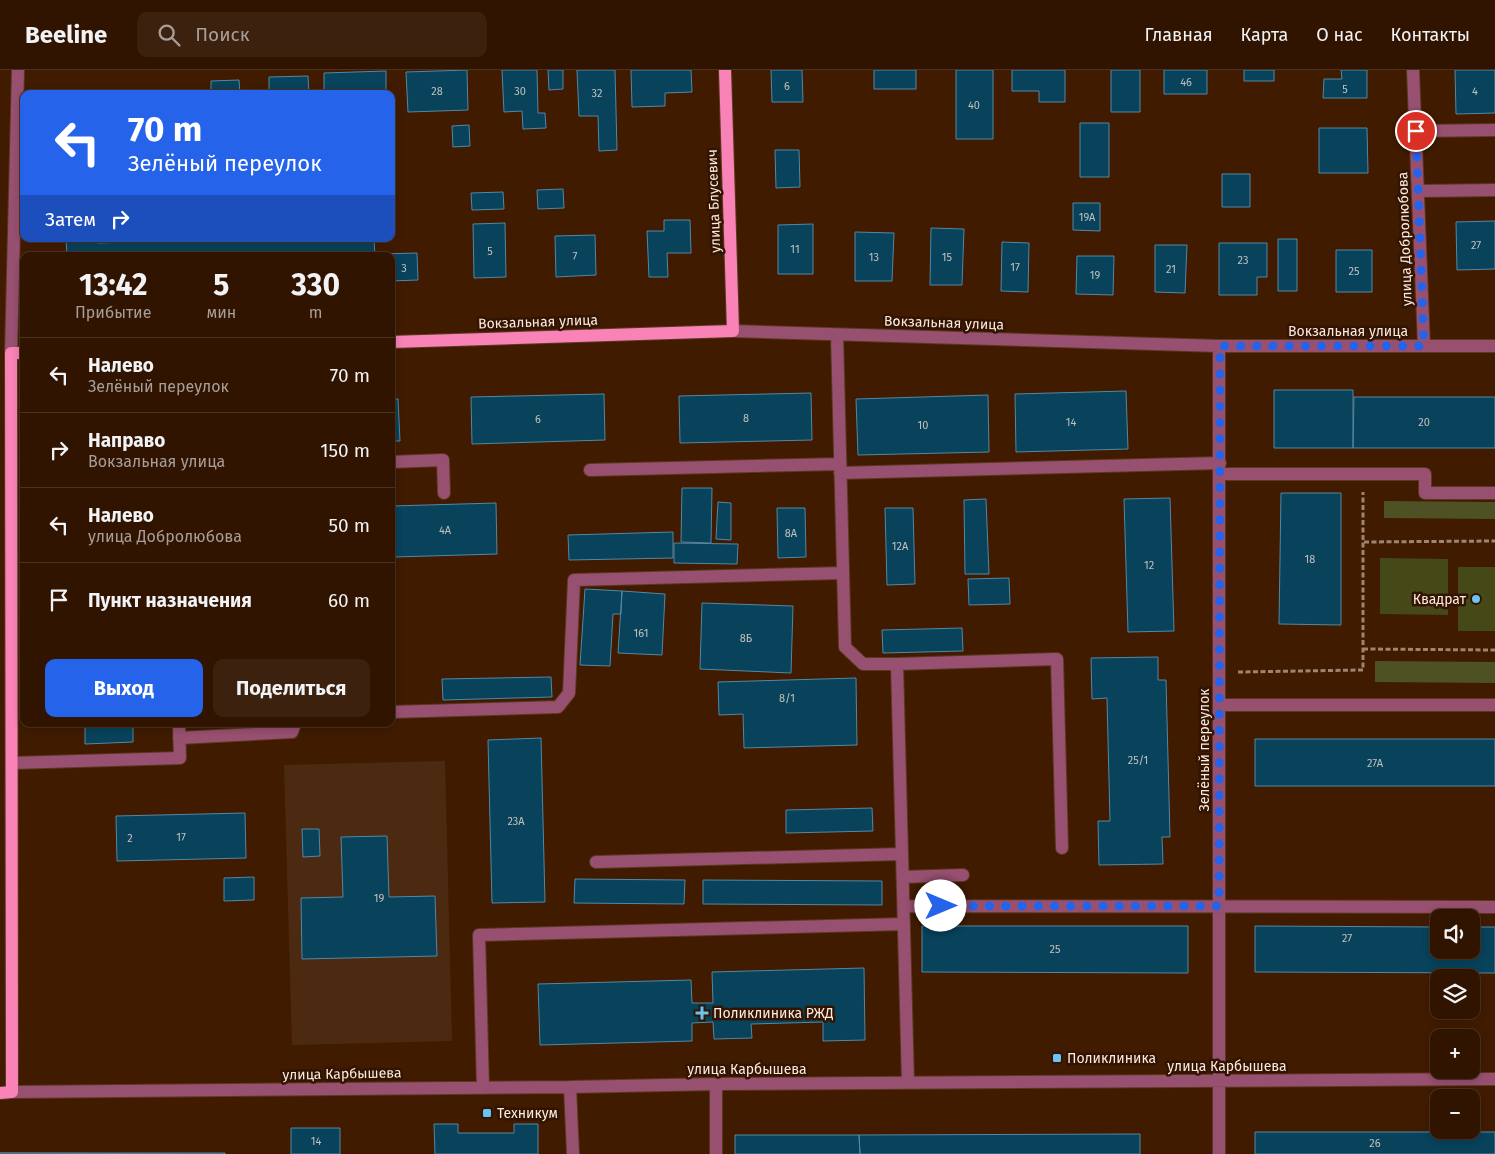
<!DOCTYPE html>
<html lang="ru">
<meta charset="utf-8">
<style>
:root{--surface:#301400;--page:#3c210f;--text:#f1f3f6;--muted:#a89e99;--line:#4b3322;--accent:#2563eb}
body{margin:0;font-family:"Fira Sans",sans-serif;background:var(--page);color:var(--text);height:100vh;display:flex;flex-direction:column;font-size:19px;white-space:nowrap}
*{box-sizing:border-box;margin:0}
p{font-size:16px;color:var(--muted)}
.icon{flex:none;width:28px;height:28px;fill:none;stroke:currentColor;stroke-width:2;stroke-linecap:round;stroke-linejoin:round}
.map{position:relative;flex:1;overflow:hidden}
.details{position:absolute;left:20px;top:182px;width:375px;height:475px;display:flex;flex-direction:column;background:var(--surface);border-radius:10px;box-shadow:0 2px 8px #0003,0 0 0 1px var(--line)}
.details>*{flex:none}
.hud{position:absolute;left:20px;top:20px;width:375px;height:152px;border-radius:10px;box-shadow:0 2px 8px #0003,0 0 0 1px var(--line);background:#2563eb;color:#fff;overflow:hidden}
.buttons{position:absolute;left:1430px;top:839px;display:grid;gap:10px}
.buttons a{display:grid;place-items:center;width:50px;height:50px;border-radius:10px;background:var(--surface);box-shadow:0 2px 8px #0003,0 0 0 1px var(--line);font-size:25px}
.pin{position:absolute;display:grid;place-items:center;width:42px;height:42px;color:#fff;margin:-21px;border:2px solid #fff;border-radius:50%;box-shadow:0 1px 5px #0007}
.me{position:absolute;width:55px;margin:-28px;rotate:90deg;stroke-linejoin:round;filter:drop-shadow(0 0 4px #0008)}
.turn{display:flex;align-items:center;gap:18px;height:105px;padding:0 25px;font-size:22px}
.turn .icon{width:65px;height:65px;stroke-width:2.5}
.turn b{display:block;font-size:35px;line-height:42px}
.then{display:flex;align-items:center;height:48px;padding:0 25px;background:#0003;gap:10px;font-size:19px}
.eta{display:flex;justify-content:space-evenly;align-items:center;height:85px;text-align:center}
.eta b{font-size:30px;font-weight:700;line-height:35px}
.button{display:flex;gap:10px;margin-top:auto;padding:10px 25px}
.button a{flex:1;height:58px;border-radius:10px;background:var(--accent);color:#fff;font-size:20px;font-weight:700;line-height:58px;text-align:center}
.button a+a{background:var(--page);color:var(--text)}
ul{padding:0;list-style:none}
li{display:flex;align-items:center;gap:15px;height:75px;padding:0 25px;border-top:1px solid var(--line)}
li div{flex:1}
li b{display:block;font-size:19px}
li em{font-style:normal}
header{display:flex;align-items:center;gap:30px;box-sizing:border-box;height:70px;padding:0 25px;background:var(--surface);border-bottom:1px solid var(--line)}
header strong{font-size:24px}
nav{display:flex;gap:28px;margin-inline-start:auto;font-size:18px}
.search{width:350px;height:45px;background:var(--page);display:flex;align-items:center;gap:12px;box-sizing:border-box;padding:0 18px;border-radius:10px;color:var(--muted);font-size:19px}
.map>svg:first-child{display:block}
.built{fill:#4c2a11}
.green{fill:#454918}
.forest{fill:#4d5123}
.building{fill:#08425b;stroke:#5487a3}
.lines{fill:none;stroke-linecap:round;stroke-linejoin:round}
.minor-casing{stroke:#5b381f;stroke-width:14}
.major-casing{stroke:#5b381f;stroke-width:14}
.path{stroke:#a08470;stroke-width:3;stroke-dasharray:5 2.5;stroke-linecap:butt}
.minor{stroke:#985070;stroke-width:12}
.major{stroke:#f982b7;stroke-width:12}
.route{stroke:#2563eb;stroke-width:9;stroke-dasharray:0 16.2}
.poi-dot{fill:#6bc3f2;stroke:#311401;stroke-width:2}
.labels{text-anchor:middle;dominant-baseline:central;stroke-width:5;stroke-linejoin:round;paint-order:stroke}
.number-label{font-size:11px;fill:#c0c0bc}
.street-label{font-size:14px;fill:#feeadd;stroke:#311401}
.poi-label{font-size:14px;fill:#feeadd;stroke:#311401;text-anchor:start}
</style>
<header>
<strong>Beeline</strong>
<div class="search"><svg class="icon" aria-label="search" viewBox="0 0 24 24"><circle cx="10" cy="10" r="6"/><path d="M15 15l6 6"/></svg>Поиск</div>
<nav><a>Главная</a><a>Карта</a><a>О нас</a><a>Контакты</a></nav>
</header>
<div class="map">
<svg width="1495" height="1084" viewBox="0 0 1495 1084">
<rect width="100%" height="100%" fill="#401b00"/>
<path class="built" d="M 445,691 L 452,971 L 292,975 L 284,695 Z"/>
<path class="green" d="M 1380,488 L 1448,489 L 1448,545 L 1380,544 Z
M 1458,497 L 1495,497 L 1495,561 L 1458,561 Z"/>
<path class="forest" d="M 1384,431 L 1495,432 L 1495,449 L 1384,448 Z
M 1375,591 L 1495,592 L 1495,613 L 1375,612 Z"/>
<path class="building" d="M 467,0 L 468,40 L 408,42 L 406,2 Z
M 502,0 L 537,0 L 538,43 L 545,43 L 546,58 L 523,59 L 522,41 L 504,42 Z
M 548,0 L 563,0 L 563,19 L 549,20 Z
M 577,0 L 615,0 L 617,80 L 599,81 L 598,46 L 579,46 Z
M 631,0 L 691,0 L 692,22 L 665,23 L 665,36 L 632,37 Z
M 771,0 L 802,0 L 803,32 L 772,32 Z
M 874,0 L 916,0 L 916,19 L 874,19 Z
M 956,0 L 993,0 L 993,69 L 956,69 Z
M 1012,0 L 1065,0 L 1065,32 L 1039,32 L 1039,21 L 1012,21 Z
M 1111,0 L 1140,0 L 1140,42 L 1111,42 Z
M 1164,0 L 1207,0 L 1207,24 L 1164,24 Z
M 1244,0 L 1274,0 L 1274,11 L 1244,11 Z
M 1341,0 L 1367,0 L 1367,28 L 1323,28 L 1324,9 L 1342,9 Z
M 1455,0 L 1495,0 L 1495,43 L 1456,44 Z
M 386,1 L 386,24 L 324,24 L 324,3 Z
M 308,6 L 309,24 L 269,24 L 269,7 Z
M 239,10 L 240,24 L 211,24 L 211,11 Z
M 1080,53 L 1109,53 L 1109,107 L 1080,107 Z
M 469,55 L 470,76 L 453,77 L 452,56 Z
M 1319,58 L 1367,58 L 1368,103 L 1319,103 Z
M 775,80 L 799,80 L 800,117 L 776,118 Z
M 1222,104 L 1250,104 L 1250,137 L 1222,137 Z
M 563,119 L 564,138 L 538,139 L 537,120 Z
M 503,122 L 504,139 L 472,140 L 471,123 Z
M 1073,133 L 1100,133 L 1100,161 L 1073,160 Z
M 664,150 L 690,150 L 691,183 L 667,183 L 668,207 L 649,207 L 647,161 L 664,161 Z
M 1495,151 L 1495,199 L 1457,200 L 1456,152 Z
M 505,153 L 506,207 L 474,208 L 473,154 Z
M 813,154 L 813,204 L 778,204 L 778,155 Z
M 931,158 L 964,159 L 962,215 L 930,215 Z
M 855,162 L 894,163 L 892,211 L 855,211 Z
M 595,165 L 596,205 L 556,207 L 555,166 Z
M 66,169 L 98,169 L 98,173 L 217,169 L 374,169 L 375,186 L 67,186 Z
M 1278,169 L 1297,169 L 1297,221 L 1278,221 Z
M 1002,172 L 1029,173 L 1028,222 L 1001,221 Z
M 1219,173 L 1267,173 L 1267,207 L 1257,207 L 1257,225 L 1219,225 Z
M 1155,175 L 1187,175 L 1185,223 L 1155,222 Z
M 1336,180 L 1372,180 L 1372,222 L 1336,222 Z
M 417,183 L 418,210 L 391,211 L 391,186 L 380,186 L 380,184 Z
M 1077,186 L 1114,186 L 1113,225 L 1076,224 Z
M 1274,320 L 1353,320 L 1353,378 L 1274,378 Z
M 1126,321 L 1128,379 L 1016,382 L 1015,324 Z
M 811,323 L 812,370 L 680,373 L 679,326 Z
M 604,324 L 605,370 L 472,374 L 471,327 Z
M 988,325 L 989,382 L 858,385 L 856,329 Z
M 1354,327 L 1495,327 L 1495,378 L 1353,378 Z
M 391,329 L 398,329 L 400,371 L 391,371 Z
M 682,418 L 712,418 L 711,473 L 681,472 Z
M 1281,423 L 1341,423 L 1341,555 L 1279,554 Z
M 1170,428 L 1174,561 L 1128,562 L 1124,429 Z
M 986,429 L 989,504 L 965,504 L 964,430 Z
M 718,432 L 731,433 L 731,470 L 716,469 Z
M 496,433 L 497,484 L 394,487 L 392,436 Z
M 777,438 L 805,438 L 806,487 L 778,488 Z
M 885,438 L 913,438 L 915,514 L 887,515 Z
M 673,462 L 673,488 L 569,490 L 568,465 Z
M 674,473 L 738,474 L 737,494 L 674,493 Z
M 1009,508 L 1010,534 L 969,535 L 968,509 Z
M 585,519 L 622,521 L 621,544 L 613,544 L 610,596 L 580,595 Z
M 622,521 L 665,524 L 662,585 L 618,583 Z
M 702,533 L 793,536 L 791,603 L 700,599 Z
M 962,558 L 963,581 L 883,583 L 882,560 Z
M 1158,587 L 1158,610 L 1166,610 L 1170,767 L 1162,767 L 1163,794 L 1099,795 L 1098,751 L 1110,751 L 1107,628 L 1092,629 L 1091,588 Z
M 551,607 L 552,627 L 443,630 L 442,609 Z
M 856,608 L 857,675 L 744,678 L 743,644 L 719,645 L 718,612 Z
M 85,654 L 133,654 L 133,672 L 85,674 Z
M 541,668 L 545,832 L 492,833 L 488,670 Z
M 1255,669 L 1495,669 L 1495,716 L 1255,716 Z
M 872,738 L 873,761 L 786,763 L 786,740 Z
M 245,743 L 246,788 L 117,791 L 116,746 Z
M 302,759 L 319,759 L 320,786 L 303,787 Z
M 387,766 L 389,827 L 435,826 L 437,886 L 302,889 L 301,828 L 343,827 L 341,767 Z
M 254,807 L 254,830 L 224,831 L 224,808 Z
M 575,809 L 685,810 L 684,834 L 574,833 Z
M 703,810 L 882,811 L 882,835 L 703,834 Z
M 922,856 L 1188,856 L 1188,903 L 922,902 Z
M 1255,856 L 1439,857 L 1439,880 L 1471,880 L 1471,857 L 1495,857 L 1495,903 L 1255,902 Z
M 864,898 L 865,970 L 823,971 L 823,952 L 751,954 L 752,968 L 714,969 L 713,952 L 692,953 L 692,971 L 540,975 L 538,914 L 691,910 L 692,933 L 713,933 L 712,902 Z
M 434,1054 L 458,1054 L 458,1063 L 514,1063 L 514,1054 L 538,1054 L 538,1084 L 435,1084 Z
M 291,1058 L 340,1058 L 340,1084 L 291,1084 Z
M 1255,1062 L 1495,1062 L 1495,1084 L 1255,1084 Z
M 1140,1064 L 1140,1084 L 860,1084 L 859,1065 Z
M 735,1065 L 859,1065 L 860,1084 L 735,1084 Z
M 0,1083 L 225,1083 L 225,1084 Z"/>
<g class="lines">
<defs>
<path id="minor" d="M 1413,0 L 1424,276
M 1416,61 L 1495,60
M 1419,121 L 1495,120
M 733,261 L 1219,276 L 1495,276
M 837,265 L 845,577 L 863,594 L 897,594
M 11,283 L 18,0
M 391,392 L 443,390 L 444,423
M 590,400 L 840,394
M 840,403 L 1220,393
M 1219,404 L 1425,404 L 1425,423 L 1495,423
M 1219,635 L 1495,635
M 391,642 L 558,637 L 569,623 L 574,510 L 843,503
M 179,668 L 292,662 L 295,654
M 12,693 L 180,688 L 179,654
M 596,792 L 902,784
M 903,807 L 963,805
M 904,836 L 1495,837
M 908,1013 L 897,594 L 1057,589 L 1062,778
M 716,1014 L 716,1084
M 570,1017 L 573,1084
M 483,1018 L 479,865 L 904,854
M 12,1022 L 570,1017 L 716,1014 L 1495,1009
M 1219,1084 L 1219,276"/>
<path id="major" d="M 391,272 L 733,261 L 725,0
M 0,1023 L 12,1022 L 11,283 L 24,283"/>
</defs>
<use href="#minor" class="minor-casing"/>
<use href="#major" class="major-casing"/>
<path class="path" d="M 1364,472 L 1495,471
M 1363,579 L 1495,580
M 1238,602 L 1363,600 L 1363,422"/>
<use href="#minor" class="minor"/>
<use href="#major" class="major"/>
</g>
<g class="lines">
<path class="route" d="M 941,836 L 1219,836 L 1220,276 L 1424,276 L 1416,61"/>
</g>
<g class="poi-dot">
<circle cx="1476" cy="529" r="5"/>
<path d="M699.5 935.5h5v5h5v5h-5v5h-5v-5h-5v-5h5z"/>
<rect x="1052" y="983" width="10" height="10" rx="2.5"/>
<rect x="482" y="1038" width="10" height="10" rx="2.5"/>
</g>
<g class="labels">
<g class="number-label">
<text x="1186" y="12">46</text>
<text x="787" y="16">6</text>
<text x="1345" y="19">5</text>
<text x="437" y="21">28</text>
<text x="520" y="21">30</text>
<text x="1475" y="21">4</text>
<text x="597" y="23">32</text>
<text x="974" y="35">40</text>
<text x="1087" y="147">19А</text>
<text x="1476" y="175">27</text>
<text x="795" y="179">11</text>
<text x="490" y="181">5</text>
<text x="575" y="186">7</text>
<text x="874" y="187">13</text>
<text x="947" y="187">15</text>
<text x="1243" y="190">23</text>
<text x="1015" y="197">17</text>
<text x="404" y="198">3</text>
<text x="1171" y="199">21</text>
<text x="1354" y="201">25</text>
<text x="1095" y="205">19</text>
<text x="746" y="348">8</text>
<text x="538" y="349">6</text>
<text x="1071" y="352">14</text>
<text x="1424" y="352">20</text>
<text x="923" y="355">10</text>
<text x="445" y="460">4А</text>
<text x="791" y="463">8А</text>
<text x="900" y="476">12А</text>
<text x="1310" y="489">18</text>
<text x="1149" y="495">12</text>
<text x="641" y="563">161</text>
<text x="746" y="568">8Б</text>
<text x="787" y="628">8/1</text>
<text x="1138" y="690">25/1</text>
<text x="1375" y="693">27А</text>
<text x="516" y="751">23А</text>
<text x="181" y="767">17</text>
<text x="130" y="768">2</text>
<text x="379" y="828">19</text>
<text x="1347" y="868">27</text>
<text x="1055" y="879">25</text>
<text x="316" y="1071">14</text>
<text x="1375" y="1073">26</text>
</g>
<g class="street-label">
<text transform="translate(714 131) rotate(-92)">улица Блусевич</text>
<text transform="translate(1405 169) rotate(-92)">улица Добролюбова</text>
<text transform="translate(538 252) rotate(-2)">Вокзальная улица</text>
<text transform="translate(944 253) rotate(2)">Вокзальная улица</text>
<text x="1348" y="261">Вокзальная улица</text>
<text transform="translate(1204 680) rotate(-90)">Зелёный переулок</text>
<text x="1227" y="996">улица Карбышева</text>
<text x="747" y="999">улица Карбышева</text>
<text transform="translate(342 1004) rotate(-1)">улица Карбышева</text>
</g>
<g class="poi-label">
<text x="1466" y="529" text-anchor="end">Квадрат</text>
<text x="713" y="943">Поликлиника РЖД</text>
<text x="1067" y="988">Поликлиника</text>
<text x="497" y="1043">Техникум</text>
</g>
</g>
</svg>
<div class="buttons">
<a><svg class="icon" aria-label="sound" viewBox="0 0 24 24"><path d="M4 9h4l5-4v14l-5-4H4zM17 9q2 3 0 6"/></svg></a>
<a><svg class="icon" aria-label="layers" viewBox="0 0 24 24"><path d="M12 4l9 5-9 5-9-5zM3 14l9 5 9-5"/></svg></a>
<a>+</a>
<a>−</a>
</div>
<div class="pin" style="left:1416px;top:61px;background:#d93025"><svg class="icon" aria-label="arrive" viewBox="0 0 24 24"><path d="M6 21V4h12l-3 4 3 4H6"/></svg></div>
<svg class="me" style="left:941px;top:836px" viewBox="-20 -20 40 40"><circle r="19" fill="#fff"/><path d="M0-13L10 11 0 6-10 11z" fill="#2563eb"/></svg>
<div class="hud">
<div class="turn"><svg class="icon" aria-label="left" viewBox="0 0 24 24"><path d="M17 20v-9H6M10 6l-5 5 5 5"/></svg><div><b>70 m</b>Зелёный переулок</div></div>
<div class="then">Затем<svg class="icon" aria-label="right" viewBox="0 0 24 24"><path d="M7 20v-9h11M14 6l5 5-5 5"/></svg></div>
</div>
<section class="details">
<div class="eta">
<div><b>13:42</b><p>Прибытие</p></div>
<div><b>5</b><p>мин</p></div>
<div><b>330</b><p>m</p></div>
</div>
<ul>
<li><svg class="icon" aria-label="left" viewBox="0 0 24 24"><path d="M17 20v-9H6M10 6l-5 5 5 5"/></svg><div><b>Налево</b><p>Зелёный переулок</p></div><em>70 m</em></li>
<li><svg class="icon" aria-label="right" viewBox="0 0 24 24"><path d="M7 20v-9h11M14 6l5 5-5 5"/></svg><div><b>Направо</b><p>Вокзальная улица</p></div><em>150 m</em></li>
<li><svg class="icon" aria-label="left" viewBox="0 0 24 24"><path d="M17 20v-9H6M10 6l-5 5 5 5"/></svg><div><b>Налево</b><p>улица Добролюбова</p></div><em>50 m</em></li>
<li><svg class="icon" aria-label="arrive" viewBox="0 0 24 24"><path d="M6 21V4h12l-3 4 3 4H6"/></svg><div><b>Пункт назначения</b></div><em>60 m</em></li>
</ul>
<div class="button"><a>Выход</a><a>Поделиться</a></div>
</section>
</div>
